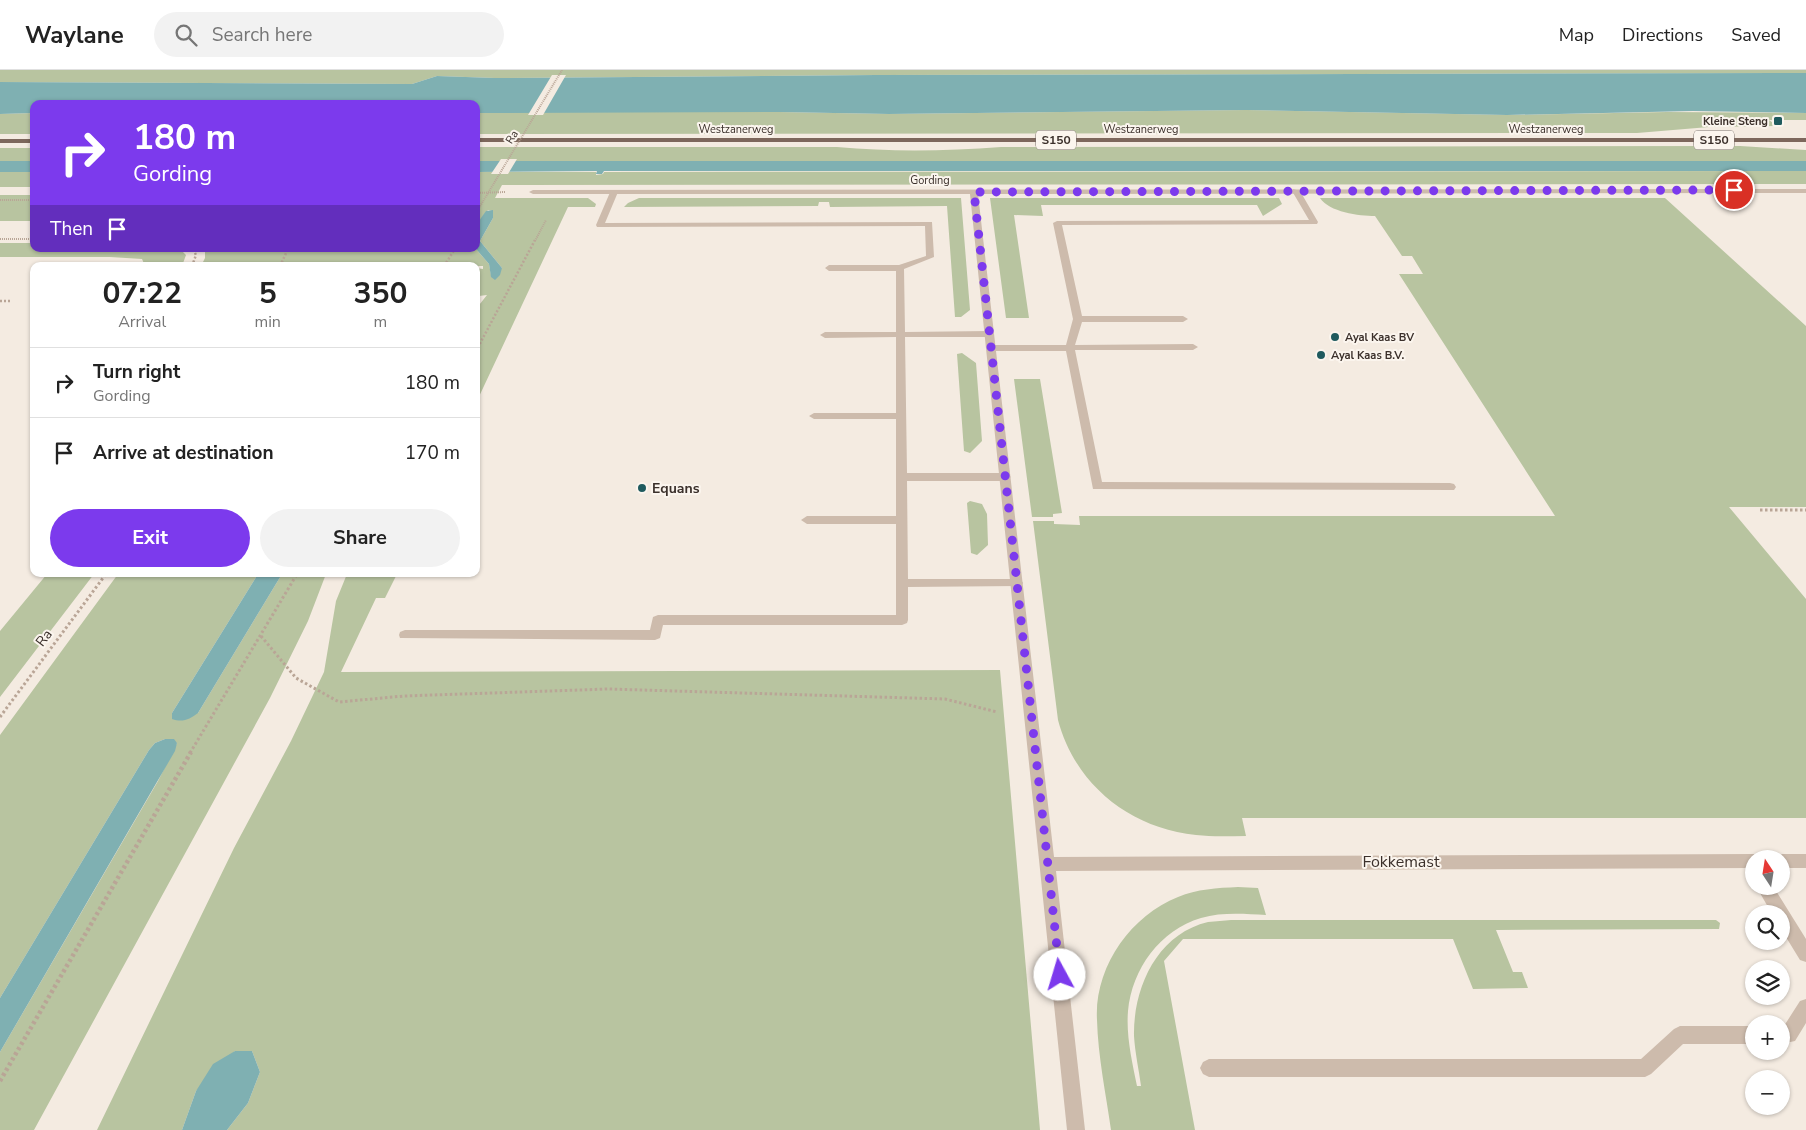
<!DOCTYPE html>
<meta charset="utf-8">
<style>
:root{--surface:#fff;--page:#f2f2f2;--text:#222;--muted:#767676;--line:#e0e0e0;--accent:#7c3aed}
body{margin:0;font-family:"Nunito Sans",sans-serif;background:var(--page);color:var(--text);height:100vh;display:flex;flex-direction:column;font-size:19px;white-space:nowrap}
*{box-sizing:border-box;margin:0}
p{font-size:16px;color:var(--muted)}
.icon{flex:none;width:28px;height:28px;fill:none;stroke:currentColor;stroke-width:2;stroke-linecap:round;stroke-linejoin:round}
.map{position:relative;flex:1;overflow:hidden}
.side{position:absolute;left:30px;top:192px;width:450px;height:315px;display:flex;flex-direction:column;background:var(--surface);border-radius:10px;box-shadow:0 1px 4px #0004}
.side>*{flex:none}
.guide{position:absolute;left:30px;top:30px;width:450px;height:152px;border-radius:10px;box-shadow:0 1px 4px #0004;background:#7c3aed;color:#fff;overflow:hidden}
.needle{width:32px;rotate:348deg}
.controls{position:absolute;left:1745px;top:780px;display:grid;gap:10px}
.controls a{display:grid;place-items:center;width:45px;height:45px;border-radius:50%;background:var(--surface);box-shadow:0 1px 4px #0004;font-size:25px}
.pin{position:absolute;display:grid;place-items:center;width:42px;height:42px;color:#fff;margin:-21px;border:2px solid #fff;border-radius:50%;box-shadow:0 1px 5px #0007}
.me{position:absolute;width:55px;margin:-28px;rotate:354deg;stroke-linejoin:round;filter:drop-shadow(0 0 4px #0008)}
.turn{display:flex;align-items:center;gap:18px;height:105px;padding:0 20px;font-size:22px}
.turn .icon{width:65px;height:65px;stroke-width:2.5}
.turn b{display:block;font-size:35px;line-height:42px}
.then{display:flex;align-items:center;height:48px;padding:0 20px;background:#0003;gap:10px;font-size:19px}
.eta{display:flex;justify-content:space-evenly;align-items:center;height:85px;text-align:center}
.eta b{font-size:30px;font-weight:700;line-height:35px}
.action{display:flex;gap:10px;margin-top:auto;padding:10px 20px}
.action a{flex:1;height:58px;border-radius:30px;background:var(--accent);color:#fff;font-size:20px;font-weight:700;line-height:58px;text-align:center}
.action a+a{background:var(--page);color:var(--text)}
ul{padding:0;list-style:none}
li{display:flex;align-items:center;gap:15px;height:70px;padding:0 20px;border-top:1px solid var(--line)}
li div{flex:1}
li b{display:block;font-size:19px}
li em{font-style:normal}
header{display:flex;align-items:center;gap:30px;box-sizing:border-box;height:70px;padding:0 25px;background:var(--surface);border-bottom:1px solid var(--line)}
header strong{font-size:24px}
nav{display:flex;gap:28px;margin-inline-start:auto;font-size:18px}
.search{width:350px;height:45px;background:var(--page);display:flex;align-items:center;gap:12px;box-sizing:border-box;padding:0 18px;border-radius:28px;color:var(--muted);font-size:19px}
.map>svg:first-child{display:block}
.green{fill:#b8c4a0}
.water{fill:#7fb0b2}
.pier{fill:#f4ebe1}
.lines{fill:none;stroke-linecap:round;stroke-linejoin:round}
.path-far3{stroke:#b9a596;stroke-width:2;stroke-dasharray:1 1;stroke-linecap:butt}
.path-far2{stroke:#b9a596;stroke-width:2.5;stroke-dasharray:2 2;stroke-linecap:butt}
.path-far1{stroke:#b9a596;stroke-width:3;stroke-dasharray:2.5 2.5;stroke-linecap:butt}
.path{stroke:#b9a596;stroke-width:4.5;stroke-dasharray:3 3;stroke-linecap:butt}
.service{fill:#cdbbac;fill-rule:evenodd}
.minor{fill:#cdbbac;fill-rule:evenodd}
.primary{fill:#7d675c;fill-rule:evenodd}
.path-bridge{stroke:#b9a596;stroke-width:2;stroke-dasharray:1 1;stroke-linecap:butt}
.route{stroke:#7c3aed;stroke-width:9;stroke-dasharray:0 16.2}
.poi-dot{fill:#1f5a5e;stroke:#fbf5ee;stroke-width:2}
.labels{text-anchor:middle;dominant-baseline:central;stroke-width:4;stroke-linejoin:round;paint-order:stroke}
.far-poi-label{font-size:11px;font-weight:bold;fill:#3b302b;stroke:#fbf5ee;text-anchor:start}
.far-street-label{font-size:11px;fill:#3b302b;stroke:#fbf5ee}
.shield{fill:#fbf5ee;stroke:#756b66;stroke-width:1}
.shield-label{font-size:12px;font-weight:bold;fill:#3b302b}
.poi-label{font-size:14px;font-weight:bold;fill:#3b302b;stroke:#fbf5ee;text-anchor:start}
.street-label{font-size:14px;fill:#3b302b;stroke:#fbf5ee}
.near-street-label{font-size:16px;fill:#3b302b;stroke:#fbf5ee}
</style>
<header>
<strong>Waylane</strong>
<div class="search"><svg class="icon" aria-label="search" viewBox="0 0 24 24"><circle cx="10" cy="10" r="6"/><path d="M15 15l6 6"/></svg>Search here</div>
<nav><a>Map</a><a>Directions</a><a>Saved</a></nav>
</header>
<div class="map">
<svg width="1806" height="1060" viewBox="0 0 1806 1060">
<rect width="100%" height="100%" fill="#f4ebe1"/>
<path class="green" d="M 0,0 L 1806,0 L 1806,3 L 876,5 L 495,8 L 437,6 L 412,14 L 0,12 Z
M 1247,40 L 1507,45 L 1667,42 L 1806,43 L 1806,50 L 1769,50 L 1777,56 L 1775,56 L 1709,57 L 1637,63 L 476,64 L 476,43 L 500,42 L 779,42 L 889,44 Z
M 34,43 L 34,64 L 0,64 L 0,44 Z
M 1740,76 L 1806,80 L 1806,91 L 476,91 L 476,77 L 837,77 C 892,82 946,81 1001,77 Z
M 0,78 L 34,78 L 34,91 L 0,91 Z
M 1806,101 L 1806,114 L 502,115 L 495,128 L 588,128 L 596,134 L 595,137 L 568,137 L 476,333 L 476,239 L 487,225 L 479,226 L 476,230 L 476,198 L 483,199 L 483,196 L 201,196 L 205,188 L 205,179 L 476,179 L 489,194 L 491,205 L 502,198 L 480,171 L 493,148 L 493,141 L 488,140 L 476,155 L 476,102 L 596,102 L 596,105 L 603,104 L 604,102 Z
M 0,102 L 34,102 L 34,117 L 0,117 Z
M 0,125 L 34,125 L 34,151 L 0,151 Z
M 639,128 L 961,128 L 970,240 L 961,247 L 955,247 L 947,136 L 830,137 L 829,132 L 819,132 L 818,136 L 624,137 L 628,133 Z
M 990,128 L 1279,128 L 1282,134 L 1263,146 L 1257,135 L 1041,135 L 1043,146 L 1014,145 L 1029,248 L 1006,248 Z
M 1320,128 L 1665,128 L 1806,256 L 1806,437 L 1729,437 L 1806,529 L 1806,748 L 1242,748 L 1246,766 C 1230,766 1213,767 1196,765 C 1129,758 1075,714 1058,650 L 1033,451 L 1054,451 L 1054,454 L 1080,455 L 1079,446 L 1555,446 L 1399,204 L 1423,204 L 1412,186 L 1402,186 L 1375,146 C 1359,146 1329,142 1320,128 Z
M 0,173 L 34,173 L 34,179 L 180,179 L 186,185 L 182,196 L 145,196 L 142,189 L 110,187 L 0,187 Z
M 962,283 L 976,293 L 982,371 L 970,383 L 964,381 L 957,284 Z
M 1014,309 L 1040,309 L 1062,443 L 1053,444 L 1053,447 L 1032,447 Z
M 970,431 L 982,434 L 987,444 L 988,475 L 977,485 L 971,483 L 967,433 Z
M 47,504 L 94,504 L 0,627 L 0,561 Z
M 118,504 L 258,504 L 172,643 L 198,643 L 282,504 L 326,504 L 308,551 L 270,628 L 34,1060 L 0,1060 L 0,982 L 158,711 L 177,673 L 165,669 L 155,673 L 149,680 L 0,928 L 0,665 Z
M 347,504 L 397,504 L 385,528 L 376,528 L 341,602 L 1000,600 L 1040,1060 L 227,1060 L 248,1033 L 260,1002 L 252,981 L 235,981 L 196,1021 L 182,1060 L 97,1060 L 234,778 L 291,671 L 324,602 L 336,531 Z
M 1238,817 L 1258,818 L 1266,845 C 1244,844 1222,842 1201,848 C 1160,860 1132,899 1128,941 C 1126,966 1132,991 1137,1016 L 1141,1016 C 1139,1000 1135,983 1134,966 C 1133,918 1157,864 1208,852 C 1216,851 1224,851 1231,850 L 1716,850 L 1720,853 L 1719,859 L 1496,860 L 1513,902 L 1522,902 L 1528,918 L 1473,919 L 1453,869 L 1183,869 L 1164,891 L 1195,1060 L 1111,1060 C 1106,1024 1098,987 1097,950 C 1094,898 1130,846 1178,827 C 1197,819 1217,818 1238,817 Z"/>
<path class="water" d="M 1806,3 L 1806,43 L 1693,41 L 1507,45 L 1247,40 L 889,44 L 779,42 L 476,43 L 476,34 L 34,34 L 34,43 L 0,44 L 0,12 L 412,14 L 437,6 L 495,8 L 876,5 Z
M 0,91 L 34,91 L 34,102 L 0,102 Z
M 476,91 L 1806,91 L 1806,101 L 604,101 L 602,104 L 596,104 L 597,101 L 476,102 Z
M 493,140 L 493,148 L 480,171 L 502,198 L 500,205 L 495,210 L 491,207 L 489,194 L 476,179 L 476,155 L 486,141 Z
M 258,504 L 282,504 L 198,643 C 190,649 183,653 172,649 L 172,643 Z
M 165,669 L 174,669 L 177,673 L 175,681 L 0,982 L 0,928 L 149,680 L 155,673 Z
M 235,981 L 252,981 L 260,1002 L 248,1033 L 227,1060 L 182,1060 L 196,1021 L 213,994 Z"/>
<path class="pier" d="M 552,5 L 566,5 L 543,45 L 528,45 Z
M 501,89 L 517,89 L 508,104 L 491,104 Z"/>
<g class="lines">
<path class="path-far3" d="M 476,123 L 505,122
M 0,130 L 34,130
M 0,169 L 34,169
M 535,171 L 546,150"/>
<path class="path-far2" d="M 192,196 L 196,185 L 193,179
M 280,196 L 288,179
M 444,196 L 455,179
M 0,231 L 11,231
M 476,281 L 535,170"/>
<path class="path-far1" d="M 1760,440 L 1806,440
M 261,566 L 296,608 L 339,632 L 404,626 L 608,619 L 945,629 L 997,642
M 0,647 L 106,504
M 190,683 L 297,504"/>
<path class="path" d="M 0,1011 L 191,682"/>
<path class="service" d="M 1293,119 L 1300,121 L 1318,152 L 1317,154 L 1062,155 L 1082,246 L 1183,246 L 1188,249 L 1183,252 L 1082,252 L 1075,275 L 1193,274 L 1198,277 L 1193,280 L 1075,280 L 1102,412 L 1450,413 L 1454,414 L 1456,417 L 1454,420 L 1093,419 L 1066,281 L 991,281 L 986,278 L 991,275 L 1066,275 L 1073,249 L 1053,153 L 1057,151 L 1309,150 L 1292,121 Z
M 611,120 L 618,122 L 605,153 L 932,152 L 934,187 L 904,199 L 905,262 L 989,261 L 994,264 L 989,267 L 905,267 L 907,403 L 1005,403 L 1011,407 L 1005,411 L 907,411 L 908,509 L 1017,509 L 1021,510 L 1023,513 L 1021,516 L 908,517 L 908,550 L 907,553 L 902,555 L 663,555 L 660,568 L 655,570 L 400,568 L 399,565 L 400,562 L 405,560 L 650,560 L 653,547 L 658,545 L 896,545 L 896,454 L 807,454 L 801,450 L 807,446 L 896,446 L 896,349 L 814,349 L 809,346 L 814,343 L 896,343 L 896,267 L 825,268 L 820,265 L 825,262 L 896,262 L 896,201 L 829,201 L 825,198 L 829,195 L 899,195 L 926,186 L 925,156 L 597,157 L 596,155 Z
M 1756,816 L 1773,816 L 1806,869 L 1806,892 L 1800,890 L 1781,859 L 1781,844 L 1772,844 Z
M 1806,929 L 1806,953 L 1795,971 L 1781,974 L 1781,956 L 1784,956 L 1800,931 Z
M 1680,956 L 1754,956 L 1754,974 L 1683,974 L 1651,1004 L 1645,1007 L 1209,1007 L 1203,1004 L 1200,998 L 1203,992 L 1209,989 L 1641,989 L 1674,959 Z"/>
<path class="minor" d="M 1806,119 L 1806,123 L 978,124 L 1054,787 L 1754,784 L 1761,789 L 1754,789 L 1754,798 L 1056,801 L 1085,1060 L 1067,1060 L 970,124 L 533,124 L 529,122 L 533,120 Z
M 1781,784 L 1806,784 L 1806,798 L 1781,798 L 1781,789 L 1774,789 Z"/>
<path class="primary" d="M 476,68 L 1806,68 L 1806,72 L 476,72 Z
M 0,69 L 34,69 L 34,73 L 0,73 Z"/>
<path class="path-bridge" d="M 476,143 L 562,0"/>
</g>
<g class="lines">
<path class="route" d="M 1060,905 L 974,122 L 1734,120"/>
</g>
<g class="poi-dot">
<rect x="1773" y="46" width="10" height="10" rx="2.5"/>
<circle cx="1335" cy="267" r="5"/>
<circle cx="1321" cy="285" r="5"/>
<circle cx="642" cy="418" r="5"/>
</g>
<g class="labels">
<g class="far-poi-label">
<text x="1768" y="51" text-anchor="end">Kleine Steng</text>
<text x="1345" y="267">Ayal Kaas BV</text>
<text x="1331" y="285">Ayal Kaas B.V.</text>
</g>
<g class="far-street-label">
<text x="736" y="59">Westzanerweg</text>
<text x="1141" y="59">Westzanerweg</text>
<text x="1546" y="59">Westzanerweg</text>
<text transform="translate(512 67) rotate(-59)">Ra</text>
<text x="930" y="110">Gording</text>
</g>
<g class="shield">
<rect x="1036" y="60.5" width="40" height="19" rx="4"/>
<rect x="1694" y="60.5" width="40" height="19" rx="4"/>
</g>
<g class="shield-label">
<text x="1056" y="70">S150</text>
<text x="1714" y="70">S150</text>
</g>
<g class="poi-label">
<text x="652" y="418">Equans</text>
</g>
<g class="street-label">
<text transform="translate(44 568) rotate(-53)">Ra</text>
</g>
<g class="near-street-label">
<text x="1401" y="792">Fokkemast</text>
</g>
</g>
</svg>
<div class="controls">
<a><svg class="needle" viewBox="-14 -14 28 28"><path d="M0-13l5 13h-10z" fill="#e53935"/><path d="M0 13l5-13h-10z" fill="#767676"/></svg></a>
<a><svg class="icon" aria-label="search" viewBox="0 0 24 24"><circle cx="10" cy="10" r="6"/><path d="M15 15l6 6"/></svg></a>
<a><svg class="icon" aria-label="layers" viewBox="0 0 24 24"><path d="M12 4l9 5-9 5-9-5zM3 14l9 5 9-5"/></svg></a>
<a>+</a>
<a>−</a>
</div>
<div class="pin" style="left:1734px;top:120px;background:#d93025"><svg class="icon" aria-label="arrive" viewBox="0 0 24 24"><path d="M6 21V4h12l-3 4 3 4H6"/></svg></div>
<svg class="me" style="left:1060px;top:905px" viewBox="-20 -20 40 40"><circle r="19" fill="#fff"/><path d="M0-13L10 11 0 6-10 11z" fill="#7c3aed"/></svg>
<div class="guide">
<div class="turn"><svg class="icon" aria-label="right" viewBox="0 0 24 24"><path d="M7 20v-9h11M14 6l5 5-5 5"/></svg><div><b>180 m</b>Gording</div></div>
<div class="then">Then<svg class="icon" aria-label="arrive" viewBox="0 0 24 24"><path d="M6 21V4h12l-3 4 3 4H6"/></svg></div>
</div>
<section class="side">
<div class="eta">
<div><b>07:22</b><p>Arrival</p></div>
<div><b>5</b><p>min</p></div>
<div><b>350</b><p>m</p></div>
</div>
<ul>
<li><svg class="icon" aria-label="right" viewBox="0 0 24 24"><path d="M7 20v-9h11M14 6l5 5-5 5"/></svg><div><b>Turn right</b><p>Gording</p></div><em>180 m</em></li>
<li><svg class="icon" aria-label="arrive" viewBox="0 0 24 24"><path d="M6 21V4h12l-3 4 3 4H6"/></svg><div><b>Arrive at destination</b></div><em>170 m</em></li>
</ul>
<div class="action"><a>Exit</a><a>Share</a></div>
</section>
</div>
